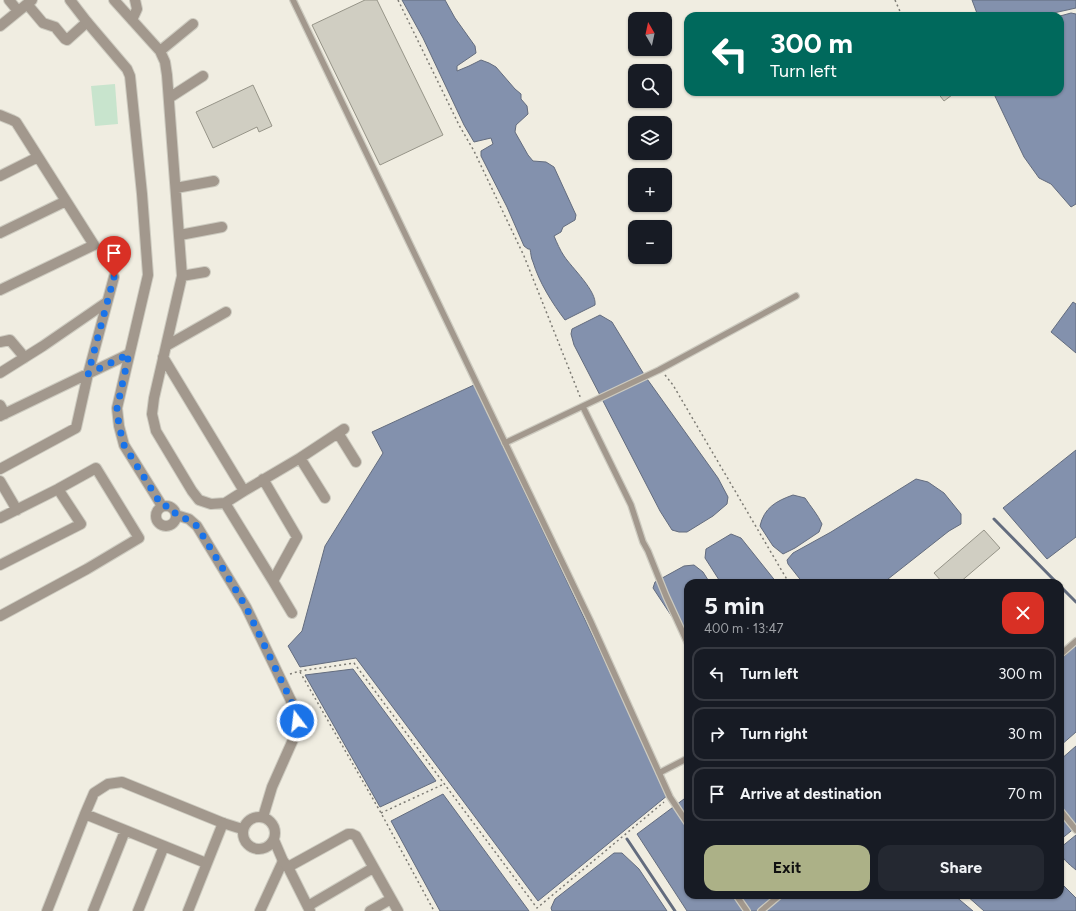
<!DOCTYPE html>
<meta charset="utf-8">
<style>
:root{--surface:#171b24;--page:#242831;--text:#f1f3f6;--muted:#9ea1a6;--line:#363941;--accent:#acb187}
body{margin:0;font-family:Figtree,sans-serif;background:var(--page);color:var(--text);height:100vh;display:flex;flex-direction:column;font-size:15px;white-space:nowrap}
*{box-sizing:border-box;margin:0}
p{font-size:13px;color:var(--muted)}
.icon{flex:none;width:22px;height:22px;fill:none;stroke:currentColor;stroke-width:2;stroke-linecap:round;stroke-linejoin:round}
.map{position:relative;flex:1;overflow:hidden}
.side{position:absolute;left:684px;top:579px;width:380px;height:320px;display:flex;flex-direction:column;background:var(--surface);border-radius:12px;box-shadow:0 1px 3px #0004}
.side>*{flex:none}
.banner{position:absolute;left:684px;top:12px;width:380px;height:84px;border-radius:12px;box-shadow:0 1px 3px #0004;background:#00695c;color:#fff;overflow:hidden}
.needle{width:26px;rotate:351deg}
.buttons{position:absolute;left:628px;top:12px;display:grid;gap:8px}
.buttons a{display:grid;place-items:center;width:44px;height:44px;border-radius:8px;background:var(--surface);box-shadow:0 1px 3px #0004;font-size:20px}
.pin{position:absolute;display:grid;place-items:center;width:34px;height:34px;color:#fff;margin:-41px -17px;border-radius:50% 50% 50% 0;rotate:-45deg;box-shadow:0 0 4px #0007}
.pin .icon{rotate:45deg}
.me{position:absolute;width:44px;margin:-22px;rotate:345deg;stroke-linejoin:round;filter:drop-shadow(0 0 3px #0008)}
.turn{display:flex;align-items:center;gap:14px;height:84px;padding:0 20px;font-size:18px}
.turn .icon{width:52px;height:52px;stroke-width:2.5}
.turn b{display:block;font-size:28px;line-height:34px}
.round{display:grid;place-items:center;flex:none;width:42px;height:42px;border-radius:12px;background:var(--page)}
.summary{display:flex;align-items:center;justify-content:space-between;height:68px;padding:0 20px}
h1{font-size:24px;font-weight:700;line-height:30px}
.action{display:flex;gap:8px;margin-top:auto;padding:8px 20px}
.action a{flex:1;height:46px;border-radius:12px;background:var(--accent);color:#111;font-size:16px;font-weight:700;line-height:46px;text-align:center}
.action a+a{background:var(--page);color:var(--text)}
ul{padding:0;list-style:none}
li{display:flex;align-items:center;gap:12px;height:54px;margin:0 8px 6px;padding:0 12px;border:2px solid var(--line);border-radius:12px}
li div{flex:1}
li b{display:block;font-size:15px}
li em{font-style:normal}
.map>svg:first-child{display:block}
.green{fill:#c8e4cd}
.water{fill:#8391ad;stroke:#636c7e}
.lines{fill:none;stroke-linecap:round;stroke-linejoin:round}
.stream{stroke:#636c7e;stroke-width:3}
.building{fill:#d0cec2;stroke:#969488}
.service-casing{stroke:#cdcbc0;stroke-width:8}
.minor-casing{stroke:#cdcbc0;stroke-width:12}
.tertiary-casing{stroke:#cdcbc0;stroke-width:12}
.path{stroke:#7d7b74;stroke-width:1.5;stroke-dasharray:2 3;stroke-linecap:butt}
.service{stroke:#a2988d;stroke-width:5.5}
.minor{stroke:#a2988d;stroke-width:10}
.tertiary{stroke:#a2988d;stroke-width:10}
.route{stroke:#1a73e8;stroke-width:7;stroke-dasharray:0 12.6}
</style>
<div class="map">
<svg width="1076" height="911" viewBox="0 0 1076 911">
<rect width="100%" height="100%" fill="#f0ede1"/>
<path class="green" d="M 115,84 L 118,124 L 95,126 L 91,86 Z"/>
<path class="water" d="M 402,0 L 445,0 L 455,18 L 475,46 L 476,53 L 457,66 L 457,71 L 469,66 L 481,60 L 489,63 L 496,67 L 515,89 L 521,94 L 521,99 L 527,106 L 528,114 L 516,125 L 515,132 L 528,155 L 533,161 L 546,162 L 554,167 L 576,215 L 575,220 L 563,227 L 561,232 L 554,236 C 557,243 560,250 564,256 C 572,268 597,291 595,305 L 565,320 C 552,303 539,282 533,262 C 531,258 531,254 530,249 L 528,249 L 524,246 L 507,207 L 481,156 L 481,151 L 493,144 L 491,138 L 474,142 L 464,125 L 423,38 Z
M 972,0 L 1076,0 L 1076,8 L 1040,16 L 978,16 Z
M 1071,13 L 1076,14 L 1076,204 L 1071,207 L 1051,184 L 1039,178 L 1024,157 L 993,92 L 1060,92 L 1060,16 Z
M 1073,302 L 1076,304 L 1076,353 L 1051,332 Z
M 600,315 L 612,322 L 645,376 L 718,478 L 728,497 L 727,504 L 713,516 L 687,532 L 679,532 L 672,530 L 660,511 L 574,345 L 571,334 L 572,329 Z
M 474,385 L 668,795 L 538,901 L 356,658 L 300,667 L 288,646 L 302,631 L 325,546 L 383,453 L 372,432 Z
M 1076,450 L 1076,537 L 1047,559 L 1003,508 Z
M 916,479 L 928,482 L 944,493 L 961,514 L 961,524 L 949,531 L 883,583 L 803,583 L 788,564 L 787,560 L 793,553 L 831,532 Z
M 793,495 L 805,498 C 811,507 818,515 822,524 L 819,532 L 795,548 L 783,554 L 773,546 L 760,526 C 764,508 776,501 793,495 Z
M 731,534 L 741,538 L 777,583 L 721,583 L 705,558 L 706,549 Z
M 694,565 L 703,572 L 710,583 L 688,583 L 688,641 L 653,588 L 655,582 L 684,566 Z
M 1076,645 L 1076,732 L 1060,746 L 1060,659 L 1065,656 Z
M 353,669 L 436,781 L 380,807 L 305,675 Z
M 1076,746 L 1076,827 L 1060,840 L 1060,760 Z
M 443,794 L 529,911 L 440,911 L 391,821 Z
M 688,796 L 688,895 L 954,895 L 973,911 L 687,911 L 637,834 Z
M 1076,835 L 1076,870 C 1069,864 1060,858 1060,848 Z
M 614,853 L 622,853 L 639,869 L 667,911 L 552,911 L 551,908 L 555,899 Z
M 1060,882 L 1076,898 L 1076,911 L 984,911 L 966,895 L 1060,895 Z"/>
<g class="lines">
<path class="stream" d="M 994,519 L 1057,583
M 1060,586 L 1076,602
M 627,839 L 675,911"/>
</g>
<path class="building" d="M 365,0 L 377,0 L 443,135 L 380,165 L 312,25 Z
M 253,85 L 272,126 L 259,132 L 257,127 L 213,148 L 196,112 Z
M 937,92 L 956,92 L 944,101 Z
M 984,530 L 1000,548 L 959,583 L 943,583 L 934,573 Z"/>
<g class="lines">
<defs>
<path id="service" d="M 293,0 L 590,620 L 670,797 L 688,824
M 583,407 L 631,505 L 643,542 L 648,551 L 666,596 L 688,644
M 505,443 L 659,370 L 796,296
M 1060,655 L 1076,641
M 659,773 L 688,758
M 1060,810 L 1076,830
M 736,895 L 747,911
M 761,911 L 780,895"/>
<path id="minor" d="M 9,0 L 18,11
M 114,0 L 160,51 L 165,62 L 167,75 L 182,276 L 154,398 L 152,414 L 156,431 L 192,491 L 199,500 L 211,504 L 225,503 L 244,491 L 300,458 L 344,429
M 27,4 L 43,23 L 55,27 L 65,39 L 67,40 L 87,22
M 132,20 L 137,9 L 135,0
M 0,26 L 32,0
M 160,51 L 193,24
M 169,98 L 203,76
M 0,115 L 12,120 L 16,122 L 94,245 L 0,290
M 0,176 L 38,157
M 176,188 L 214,181
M 0,233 L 66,201
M 180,235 L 222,227
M 182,276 L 205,272
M 0,342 L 10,340 L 21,353 L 24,358
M 166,346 L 226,312
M 163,357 L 244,491
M 0,373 L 43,346 L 107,302
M 0,405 L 5,414
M 0,416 L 129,354
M 338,433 L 356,462
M 300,458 L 325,498
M 0,469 L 76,428 L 88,374 L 114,277
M 0,481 L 17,510
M 225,503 L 273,581 L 297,537 L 263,479
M 0,518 L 58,489 L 96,468 L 139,538 L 87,569 L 0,616
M 0,565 L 81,524 L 58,489
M 273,581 L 292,613
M 85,814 L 206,863
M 288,867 L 348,834 L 352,834 L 356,836 L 398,911
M 308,906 L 373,868
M 47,911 L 85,814 L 94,793 L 108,784 L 122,782 L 223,823
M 93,911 L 125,831
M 138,911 L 164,846
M 260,911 L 283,861
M 370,911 L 391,899"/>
<path id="tertiary" d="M 70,0 L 87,22 L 127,69 L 130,76 L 142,194 L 148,275 L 117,408 L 119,426 L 124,445 L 162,506
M156 516a10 10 0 1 1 20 0a10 10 0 1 1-20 0Z
M 176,515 L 189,519 L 197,526 L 246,607 L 295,709 L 297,721 L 296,733 L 272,787 L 263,817
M243 833a16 16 0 1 1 32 0a16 16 0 1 1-32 0Z
M 274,840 L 283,861 L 288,867 L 310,911
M 188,911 L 223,823 L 242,829"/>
</defs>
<use href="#service" class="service-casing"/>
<use href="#minor" class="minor-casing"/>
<use href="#tertiary" class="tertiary-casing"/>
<path class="path" d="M 398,0 L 459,125 L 474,151 L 524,256 L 581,399
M 895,0 L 902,16
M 665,375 L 673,385 L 789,583
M 300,672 L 381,813 L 434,911
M 290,674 L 300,671 L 354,663 L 537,908 L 664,802
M 381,813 L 444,784"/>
<use href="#service" class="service"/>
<use href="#minor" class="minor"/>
<use href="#tertiary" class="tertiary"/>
</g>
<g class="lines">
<path class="route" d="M 114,277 L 88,374 L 129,354 L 117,408 L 119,426 L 124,445 L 162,506 L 166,506 L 173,508 L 176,515 L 189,520 L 197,526 L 246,607 L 295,709 L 297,721"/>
</g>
</svg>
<div class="buttons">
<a><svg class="needle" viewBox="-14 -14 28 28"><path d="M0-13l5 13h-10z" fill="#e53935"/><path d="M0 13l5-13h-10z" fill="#9ea1a6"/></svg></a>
<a><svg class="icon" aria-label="search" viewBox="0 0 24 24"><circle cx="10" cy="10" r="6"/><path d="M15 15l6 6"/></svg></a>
<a><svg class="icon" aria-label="layers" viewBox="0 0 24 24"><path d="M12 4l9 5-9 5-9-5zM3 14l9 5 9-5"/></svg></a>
<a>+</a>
<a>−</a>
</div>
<div class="pin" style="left:114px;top:277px;background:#d93025"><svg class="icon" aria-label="arrive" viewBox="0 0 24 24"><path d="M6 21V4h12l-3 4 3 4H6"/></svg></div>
<svg class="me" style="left:297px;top:721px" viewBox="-20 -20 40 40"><circle r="17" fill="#1a73e8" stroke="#fff" stroke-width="3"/><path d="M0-11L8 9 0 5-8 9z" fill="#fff"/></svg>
<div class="banner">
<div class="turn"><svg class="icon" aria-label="left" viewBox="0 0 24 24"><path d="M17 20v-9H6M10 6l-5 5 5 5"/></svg><div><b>300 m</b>Turn left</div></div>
</div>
<section class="side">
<div class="summary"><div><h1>5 min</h1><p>400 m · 13:47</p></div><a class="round" style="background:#d93025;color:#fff"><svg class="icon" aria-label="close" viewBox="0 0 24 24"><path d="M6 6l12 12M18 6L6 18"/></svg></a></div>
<ul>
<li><svg class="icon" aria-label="left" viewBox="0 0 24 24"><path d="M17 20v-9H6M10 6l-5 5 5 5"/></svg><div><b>Turn left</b></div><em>300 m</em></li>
<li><svg class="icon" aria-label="right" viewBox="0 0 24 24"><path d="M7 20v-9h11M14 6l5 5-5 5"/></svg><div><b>Turn right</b></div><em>30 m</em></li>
<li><svg class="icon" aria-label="arrive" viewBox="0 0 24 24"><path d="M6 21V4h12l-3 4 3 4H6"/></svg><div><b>Arrive at destination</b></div><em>70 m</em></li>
</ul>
<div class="action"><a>Exit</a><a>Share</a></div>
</section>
</div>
